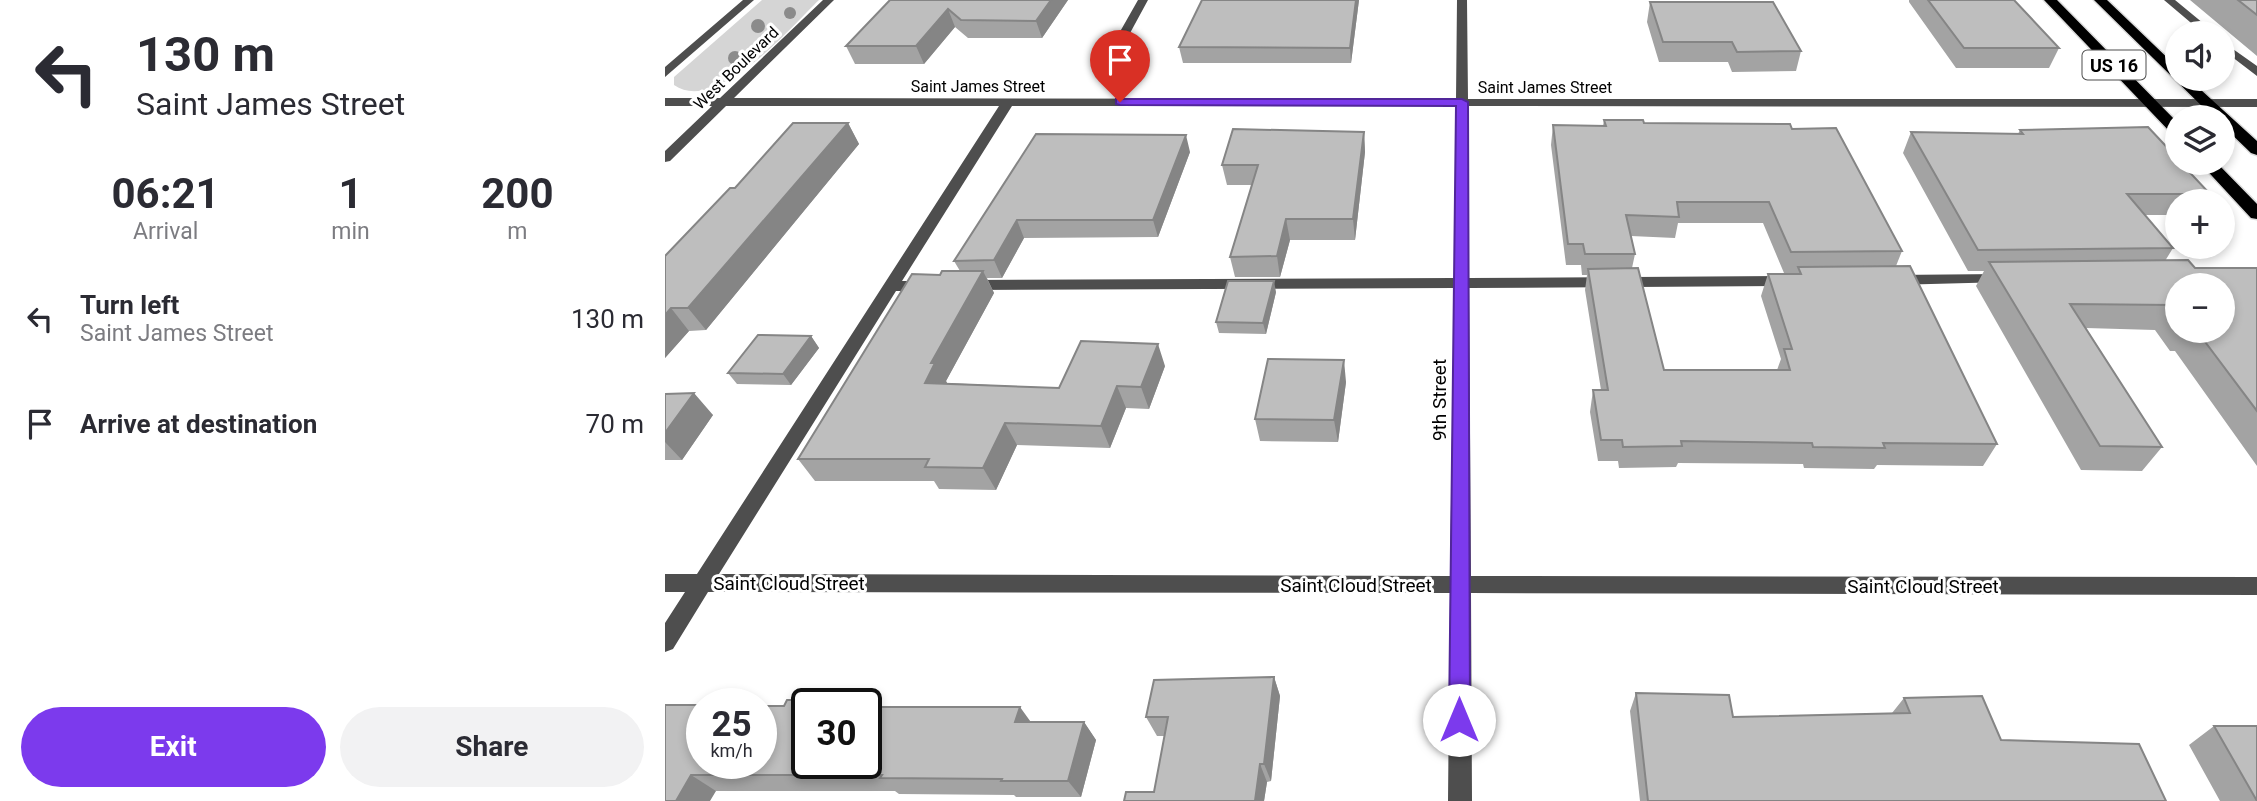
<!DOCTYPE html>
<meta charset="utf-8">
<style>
:root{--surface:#fff;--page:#f2f2f3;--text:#2b2b33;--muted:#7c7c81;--accent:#7c3aed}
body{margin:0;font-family:Roboto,sans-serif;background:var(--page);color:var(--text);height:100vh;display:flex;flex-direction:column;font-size:26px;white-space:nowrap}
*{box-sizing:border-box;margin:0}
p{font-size:23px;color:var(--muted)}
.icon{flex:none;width:38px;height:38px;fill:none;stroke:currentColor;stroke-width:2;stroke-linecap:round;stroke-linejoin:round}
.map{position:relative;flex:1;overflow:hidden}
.side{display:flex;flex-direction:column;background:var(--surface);width:665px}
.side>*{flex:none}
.guide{background:#fff;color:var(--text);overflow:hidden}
.fabs{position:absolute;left:1500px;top:21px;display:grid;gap:14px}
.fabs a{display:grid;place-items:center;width:70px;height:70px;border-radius:50%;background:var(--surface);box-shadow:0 4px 10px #0003;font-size:35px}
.speed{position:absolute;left:21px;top:688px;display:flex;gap:14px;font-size:35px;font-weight:700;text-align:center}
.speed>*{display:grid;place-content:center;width:91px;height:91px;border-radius:50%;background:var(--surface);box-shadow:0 4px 10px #0003;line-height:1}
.speed small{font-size:18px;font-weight:400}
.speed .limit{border:4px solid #111;border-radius:10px;background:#fff;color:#111}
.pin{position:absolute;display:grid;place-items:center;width:60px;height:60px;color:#fff;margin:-72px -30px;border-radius:50% 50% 50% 0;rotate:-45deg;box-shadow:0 0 7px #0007}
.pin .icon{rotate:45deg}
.me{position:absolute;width:77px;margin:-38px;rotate:0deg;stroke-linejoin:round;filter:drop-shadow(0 0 5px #0008)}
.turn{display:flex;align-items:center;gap:24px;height:147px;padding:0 21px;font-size:32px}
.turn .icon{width:91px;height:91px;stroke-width:2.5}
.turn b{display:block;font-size:49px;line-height:60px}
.eta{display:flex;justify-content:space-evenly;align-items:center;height:119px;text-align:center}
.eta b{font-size:42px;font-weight:700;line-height:49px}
.button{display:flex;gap:14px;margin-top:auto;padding:14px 21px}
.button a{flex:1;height:80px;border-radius:42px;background:var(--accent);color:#fff;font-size:28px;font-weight:700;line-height:80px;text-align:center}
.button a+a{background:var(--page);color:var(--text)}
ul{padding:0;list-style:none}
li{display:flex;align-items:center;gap:21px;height:105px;padding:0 21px}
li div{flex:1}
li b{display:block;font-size:26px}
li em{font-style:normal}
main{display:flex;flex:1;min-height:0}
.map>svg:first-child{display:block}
.green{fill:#d5d5d5}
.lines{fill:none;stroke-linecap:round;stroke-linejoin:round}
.highway-casing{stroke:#dbdbdb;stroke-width:3}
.minor{fill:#4e4e4e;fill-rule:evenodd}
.highway{fill:#000;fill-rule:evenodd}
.tree{fill:#8b8b8b}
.wall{fill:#a3a3a3;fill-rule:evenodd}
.shaded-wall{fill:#858585}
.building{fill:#bebebe;stroke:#858585;stroke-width:2;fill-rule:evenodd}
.route{fill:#7c3aed;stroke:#51269a;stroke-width:2}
.labels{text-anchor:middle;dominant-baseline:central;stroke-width:6;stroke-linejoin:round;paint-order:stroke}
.far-street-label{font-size:16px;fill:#000;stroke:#fff}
.shield{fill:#fff;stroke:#4c4c4c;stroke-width:2}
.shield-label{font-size:18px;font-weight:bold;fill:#000}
.street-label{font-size:19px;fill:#000;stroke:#fff}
</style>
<main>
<section class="side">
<div class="guide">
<div class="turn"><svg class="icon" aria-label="left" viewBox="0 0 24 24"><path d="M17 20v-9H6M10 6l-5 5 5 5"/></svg><div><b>130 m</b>Saint James Street</div></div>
</div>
<div class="eta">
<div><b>06:21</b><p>Arrival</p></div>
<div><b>1</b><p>min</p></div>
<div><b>200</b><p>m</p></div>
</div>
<ul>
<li><svg class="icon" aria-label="left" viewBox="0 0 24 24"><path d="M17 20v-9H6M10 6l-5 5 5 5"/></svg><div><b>Turn left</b><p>Saint James Street</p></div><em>130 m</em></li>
<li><svg class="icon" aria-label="arrive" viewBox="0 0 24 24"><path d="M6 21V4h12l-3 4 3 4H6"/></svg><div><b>Arrive at destination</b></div><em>70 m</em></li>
</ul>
<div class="button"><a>Exit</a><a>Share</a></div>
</section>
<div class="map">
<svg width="1592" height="801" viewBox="0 0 1592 801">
<rect width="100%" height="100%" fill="#fff"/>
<path class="green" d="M 97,0 L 154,0 C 126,27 52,115 9,85 L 9,77 Z"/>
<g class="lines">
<defs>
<path id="highway" d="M 1379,0 L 1392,0 L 1512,122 L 1512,136 L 1507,134 Z
M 1429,0 L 1442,0 L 1512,67 L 1512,79 L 1524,79 L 1592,141 L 1592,155 L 1586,153 L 1558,126 L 1558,117 L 1548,117 Z
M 1535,163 L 1552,163 L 1592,204 L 1592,219 L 1586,218 Z"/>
</defs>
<use href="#highway" class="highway-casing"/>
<path class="minor" d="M 78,0 L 89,0 L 0,77 L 0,67 Z
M 158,0 L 169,0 L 69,98 L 791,99 L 792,0 L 802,0 L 803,99 L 1592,99 L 1592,107 L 803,106 L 804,278 L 1123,276 L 1131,281 L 1123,286 L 804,288 L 806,576 L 1592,577 L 1592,595 L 806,593 L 807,801 L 783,801 L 785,593 L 43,592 L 8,649 L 0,652 L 0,623 L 20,592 L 0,592 L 0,574 L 32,574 L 334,106 L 61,106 L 5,161 L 0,162 L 0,151 L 47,106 L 0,106 L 0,98 L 55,98 ZM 347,106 L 791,106 L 789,278 L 304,280 L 296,285 L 304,290 L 789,288 L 785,576 L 54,574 L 231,291 L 262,291 L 270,286 L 262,281 L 237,281 Z
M 473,0 L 483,0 L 458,46 L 450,46 L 448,44 Z
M 1499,0 L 1510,0 L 1550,33 L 1538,33 Z
M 1558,42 L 1592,66 L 1592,76 L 1558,50 Z
M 1336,274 L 1344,279 L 1341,282 L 1228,285 L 1220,280 L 1228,275 Z"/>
<use href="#highway" class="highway"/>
</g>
<g class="tree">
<circle cx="125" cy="13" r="6"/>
<circle cx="93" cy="26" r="7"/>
<circle cx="70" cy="58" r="7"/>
</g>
<path class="wall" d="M 225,0 L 403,0 L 377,38 L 303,38 L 290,27 L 259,64 L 190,64 L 181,46 Z
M 537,0 L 694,0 L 686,63 L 518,63 L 514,47 Z
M 1244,0 L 1349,0 L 1394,48 L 1384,68 L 1291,68 L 1244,2 Z
M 1525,0 L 1592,0 L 1592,56 Z
M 985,2 L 1136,51 L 1131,71 L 1067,72 L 1063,62 L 994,62 L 982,22 Z
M 939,120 L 979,123 L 1127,129 L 1237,251 L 1231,266 L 1332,444 L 1318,466 L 1212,465 L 1209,469 L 1139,468 L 1138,464 L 1013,463 L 1011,467 L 954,468 L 953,461 L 933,461 L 925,412 L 928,390 L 936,390 L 920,290 L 922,275 L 917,275 L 916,265 L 901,265 L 886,145 L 888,125 L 938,126 ZM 1013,223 L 1098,223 L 1119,273 L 1131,273 L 1130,274 L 1103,274 L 1096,296 L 1116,359 L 1112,370 L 999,370 L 967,268 L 970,254 L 966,236 L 1010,238 Z
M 183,123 L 194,144 L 41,330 L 24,331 L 0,358 L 0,256 L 70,188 Z
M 1355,130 L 1545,194 L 1541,201 L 1512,201 L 1512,215 L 1480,215 L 1508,248 L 1500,261 L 1530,268 L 1592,268 L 1592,466 L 1510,351 L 1505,351 L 1490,330 L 1421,328 L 1497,447 L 1477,471 L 1416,470 L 1311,286 L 1319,271 L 1303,271 L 1238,153 L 1246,132 L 1353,134 ZM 1512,285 L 1558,331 L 1512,331 Z
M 699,132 L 700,152 L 690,240 L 625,240 L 615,277 L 570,277 L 565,257 L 587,185 L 562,185 L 557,165 Z
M 371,134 L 525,152 L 493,237 L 359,238 L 337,278 L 322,278 L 329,293 L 281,381 L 282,383 L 394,388 L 500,366 L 484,409 L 461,408 L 445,448 L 352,445 L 331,490 L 274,489 L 269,481 L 150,481 L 133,459 L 275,275 L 295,271 L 289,261 Z
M 611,292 L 601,334 L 554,333 L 551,322 Z
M 146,336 L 154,348 L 126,385 L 72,384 L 63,373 Z
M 681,382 L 673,442 L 595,441 L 590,419 Z
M 0,394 L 48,415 L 17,460 L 0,460 Z
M 609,677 L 615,696 L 606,781 L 602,782 L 599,801 L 459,801 L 489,792 L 500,736 L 492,736 L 481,717 Z
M 971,693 L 1068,717 L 1227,713 L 1239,698 L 1336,740 L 1501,801 L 975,801 L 965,711 Z
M 208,700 L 216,707 L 366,722 L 419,722 L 431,740 L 416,797 L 351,797 L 349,795 L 234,794 L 230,791 L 51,791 L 0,801 L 0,705 L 119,706 Z
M 1549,726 L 1592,801 L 1555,801 L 1524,745 Z"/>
<path class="shaded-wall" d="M 386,0 L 403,0 L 377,38 L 371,21 Z
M 691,0 L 694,0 L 686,63 L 685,48 Z
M 283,9 L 290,27 L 259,64 L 251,46 Z
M 183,123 L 194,144 L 41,330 L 23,308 Z
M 699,132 L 700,152 L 690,240 L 688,219 Z
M 521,135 L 525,152 L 493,237 L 488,220 Z
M 621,219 L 625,240 L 615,277 L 612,256 Z
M 352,220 L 359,238 L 337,278 L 329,260 Z
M 318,271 L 329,293 L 281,381 L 283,385 L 260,383 L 266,363 Z
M 609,281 L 611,292 L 601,334 L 598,323 Z
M 6,308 L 24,331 L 0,358 L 0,315 Z
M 146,336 L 154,348 L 126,385 L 118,374 Z
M 493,344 L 500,366 L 484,409 L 476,387 Z
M 679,360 L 681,382 L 673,442 L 669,420 Z
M 452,386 L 461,408 L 445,448 L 436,426 Z
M 29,393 L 48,415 L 17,460 L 0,442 L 0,433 Z
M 340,423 L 352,445 L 331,490 L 318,468 Z
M 609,677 L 615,696 L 606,781 L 599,764 Z
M 208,700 L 226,717 L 204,707 Z
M 355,707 L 368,725 L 350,722 Z
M 419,722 L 431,740 L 416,797 L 403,781 Z
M 595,764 L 602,782 L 599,801 L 590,801 Z
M 26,775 L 51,791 L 45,801 L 11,801 Z"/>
<path class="building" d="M 225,0 L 386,0 L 371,21 L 296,20 L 283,9 L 251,46 L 181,46 Z
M 537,0 L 691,0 L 685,48 L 514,47 Z
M 1263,0 L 1349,0 L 1394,48 L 1299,48 Z
M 1573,0 L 1592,0 L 1592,15 Z
M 985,2 L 1108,2 L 1136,51 L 1072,52 L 1067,42 L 998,42 Z
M 939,120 L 978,120 L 979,123 L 1125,124 L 1127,129 L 1171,128 L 1237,251 L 1126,252 L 1104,202 L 1012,202 L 1014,217 L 961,215 L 970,254 L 920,254 L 918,244 L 903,244 L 888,125 L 941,126 Z
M 128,123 L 183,123 L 23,308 L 6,308 L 0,315 L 0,256 L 65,188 L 70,188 Z
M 1483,127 L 1512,158 L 1512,163 L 1516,163 L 1545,194 L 1462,194 L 1508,248 L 1313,250 L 1246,132 L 1358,134 L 1355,130 Z
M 568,129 L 699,132 L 688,219 L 621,219 L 612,256 L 565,257 L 593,165 L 557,165 Z
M 371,134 L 521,135 L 488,220 L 352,220 L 329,260 L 289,261 Z
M 1523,260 L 1530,268 L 1592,268 L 1592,411 L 1532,331 L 1558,331 L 1558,285 L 1512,285 L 1512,311 L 1508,305 L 1405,304 L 1497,447 L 1435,446 L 1324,262 Z
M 1245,266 L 1332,444 L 1218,443 L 1220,448 L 1148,447 L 1147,443 L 1016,441 L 1017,446 L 958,447 L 957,440 L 936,440 L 928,390 L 943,390 L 923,269 L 973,268 L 999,370 L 1125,370 L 1119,349 L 1127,349 L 1103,274 L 1136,274 L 1133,267 Z
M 277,271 L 318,271 L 266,363 L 270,363 L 260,383 L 394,388 L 416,341 L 493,344 L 476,387 L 452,386 L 436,426 L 340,423 L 318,468 L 260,467 L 264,459 L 133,459 L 247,274 L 275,275 Z
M 563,281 L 609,281 L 598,323 L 551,322 Z
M 93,335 L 146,336 L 118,374 L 63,373 Z
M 603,359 L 679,360 L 669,420 L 590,419 Z
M 29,393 L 0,433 L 0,394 Z
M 609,677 L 599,764 L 595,764 L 590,801 L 459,801 L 461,792 L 489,792 L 503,717 L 481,717 L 489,680 Z
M 971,693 L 1064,695 L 1068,717 L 1245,713 L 1239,698 L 1317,696 L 1336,740 L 1474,744 L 1501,801 L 983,801 Z
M 122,700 L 208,700 L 204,707 L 355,707 L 350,722 L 419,722 L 403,781 L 336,781 L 337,779 L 215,778 L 217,775 L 26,775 L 11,801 L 0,801 L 0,705 L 37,705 L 37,763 L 96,763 L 96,706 L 119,706 ZM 142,704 L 201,704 L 201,763 L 142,763 Z
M 1549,726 L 1592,726 L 1592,801 Z"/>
<path class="route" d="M 451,99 L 797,99 L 803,102 L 805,720 L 802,727 L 794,730 L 787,727 L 784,720 L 791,106 L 455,105 L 451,104 Z"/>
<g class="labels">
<g class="far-street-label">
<text transform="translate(71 68) rotate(-44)">West Boulevard</text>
<text x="313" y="86">Saint James Street</text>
<text x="880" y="87">Saint James Street</text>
</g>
<rect class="shield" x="1417.5" y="50.5" width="63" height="29" rx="5"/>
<g class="shield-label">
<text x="1449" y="65">US 16</text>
</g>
<g class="street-label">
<text transform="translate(774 400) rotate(-90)">9th Street</text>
<text x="124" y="583">Saint Cloud Street</text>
<text x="691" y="585">Saint Cloud Street</text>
<text x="1258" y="586">Saint Cloud Street</text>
</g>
</g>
</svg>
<div class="fabs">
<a><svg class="icon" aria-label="sound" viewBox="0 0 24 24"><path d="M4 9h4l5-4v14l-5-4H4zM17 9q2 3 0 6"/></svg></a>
<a><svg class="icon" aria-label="layers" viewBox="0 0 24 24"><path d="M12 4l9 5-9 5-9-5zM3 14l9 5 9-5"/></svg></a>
<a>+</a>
<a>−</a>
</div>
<div class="speed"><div>25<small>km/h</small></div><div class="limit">30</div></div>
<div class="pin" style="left:455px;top:102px;background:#d93025"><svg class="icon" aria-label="arrive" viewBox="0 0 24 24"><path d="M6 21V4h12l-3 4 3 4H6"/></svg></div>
<svg class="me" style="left:794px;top:720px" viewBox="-20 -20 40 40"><circle r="19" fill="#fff"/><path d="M0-13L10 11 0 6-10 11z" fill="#7c3aed"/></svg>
</div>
</main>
